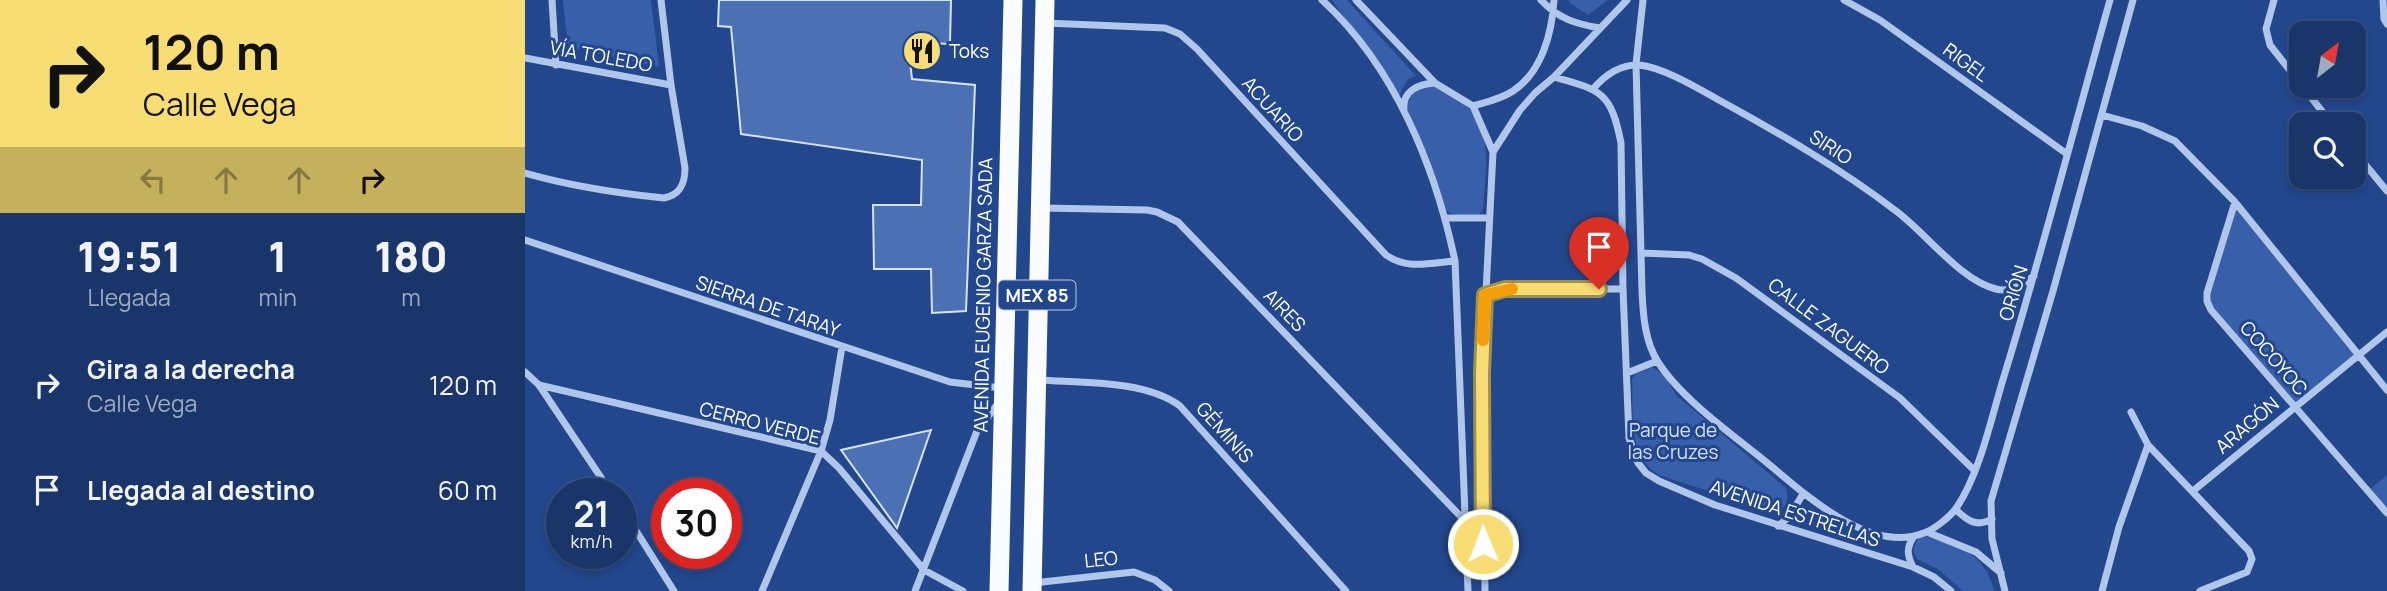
<!DOCTYPE html>
<html lang="es">
<meta charset="utf-8">
<style>
:root{--surface:#1a356a;--page:#233d70;--text:#f1f3f6;--muted:#9fabc1;--line:#38507e}
body{margin:0;font-family:Manrope,sans-serif;background:var(--page);color:var(--text);height:100vh;display:flex;flex-direction:column;font-size:26px;white-space:nowrap}
*{box-sizing:border-box;margin:0}
p{font-size:23px;color:var(--muted)}
.icon{flex:none;width:38px;height:38px;fill:none;stroke:currentColor;stroke-width:2;stroke-linecap:round;stroke-linejoin:round}
.map{position:relative;flex:1;overflow:hidden}
.side{display:flex;flex-direction:column;background:var(--surface);width:525px}
.side>*{flex:none}
.banner{background:#f7dd74;color:#111;overflow:hidden}
.needle{width:46px;rotate:31deg}
.fabs{position:absolute;left:1764px;top:21px;display:grid;gap:14px}
.fabs a{display:grid;place-items:center;width:77px;height:77px;border-radius:14px;background:var(--surface);box-shadow:0 4px 10px #0003,0 0 0 2px var(--line);font-size:35px}
.speed{position:absolute;left:21px;top:478px;display:flex;gap:14px;font-size:35px;font-weight:700;text-align:center}
.speed>*{display:grid;place-content:center;width:91px;height:91px;border-radius:50%;background:var(--surface);box-shadow:0 4px 10px #0003,0 0 0 2px var(--line);line-height:1}
.speed small{font-size:18px;font-weight:400}
.speed .limit{border:10px solid #d22;background:#fff;color:#111}
.pin{position:absolute;display:grid;place-items:center;width:60px;height:60px;color:#fff;margin:-72px -30px;border-radius:50% 50% 50% 0;rotate:-45deg;box-shadow:0 0 7px #0007}
.pin .icon{rotate:45deg}
.me{position:absolute;width:77px;margin:-38px;rotate:359deg;stroke-linejoin:round;filter:drop-shadow(0 0 5px #0008)}
.turn{display:flex;align-items:center;gap:24px;height:147px;padding:0 28px;font-size:32px}
.turn .icon{width:91px;height:91px;stroke-width:2.5}
.turn b{display:block;font-size:49px;line-height:60px}
.lanes{display:flex;align-items:center;height:66px;padding:0 28px;background:#0003;justify-content:center;gap:35px;direction:ltr}
.lanes .off{opacity:.35}
.eta{display:flex;justify-content:space-evenly;align-items:center;height:119px;text-align:center}
.eta b{font-size:42px;font-weight:800;line-height:49px}
ul{padding:0;list-style:none}
li{display:flex;align-items:center;gap:21px;height:105px;padding:0 28px}
li div{flex:1}
li b{display:block;font-size:26px}
li em{font-style:normal}
main{display:flex;flex:1;min-height:0}
.map>svg:first-child{display:block}
.green{fill:#375faa}
.building{fill:#4b70b4;stroke:#d6e2f8;stroke-width:2}
.lines{fill:none;stroke-linecap:round;stroke-linejoin:round}
.minor{stroke:#b1c6eb;stroke-width:7}
.trunk{stroke:#fafcfe;stroke-width:19}
.route-casing{stroke:#a1904b;stroke-width:18}
.route{stroke:#f7dd74;stroke-width:12}
.slow{stroke:#f59e0b;stroke-width:12}
.labels{text-anchor:middle;dominant-baseline:central;stroke-width:6;stroke-linejoin:round;paint-order:stroke}
.shield{fill:#23478d;stroke:#bdc8dd;stroke-width:2}
.shield-label{font-size:18px;font-weight:bold;fill:#fff}
.poi-label{font-size:19px;fill:#fff;stroke:#23478d;text-anchor:start}
.street-label{font-size:19px;fill:#fff;stroke:#23478d}
.park-label{font-size:19px;fill:#d6e2f8;stroke:#23478d}
</style>
<main>
<section class="side">
<div class="banner">
<div class="turn"><svg class="icon" aria-label="right" viewBox="0 0 24 24"><path d="M7 20v-9h11M14 6l5 5-5 5"/></svg><div><b>120 m</b>Calle Vega</div></div>
<div class="lanes"><svg class="icon off" aria-label="left" viewBox="0 0 24 24"><path d="M17 20v-9H6M10 6l-5 5 5 5"/></svg><svg class="icon off" aria-label="ahead" viewBox="0 0 24 24"><path d="M12 20V5M6 11l6-6 6 6"/></svg><svg class="icon off" aria-label="ahead" viewBox="0 0 24 24"><path d="M12 20V5M6 11l6-6 6 6"/></svg><svg class="icon" aria-label="right" viewBox="0 0 24 24"><path d="M7 20v-9h11M14 6l5 5-5 5"/></svg></div>
</div>
<div class="eta">
<div><b>19:51</b><p>Llegada</p></div>
<div><b>1</b><p>min</p></div>
<div><b>180</b><p>m</p></div>
</div>
<ul>
<li><svg class="icon" aria-label="right" viewBox="0 0 24 24"><path d="M7 20v-9h11M14 6l5 5-5 5"/></svg><div><b>Gira a la derecha</b><p>Calle Vega</p></div><em>120 m</em></li>
<li><svg class="icon" aria-label="arrive" viewBox="0 0 24 24"><path d="M6 21V4h12l-3 4 3 4H6"/></svg><div><b>Llegada al destino</b></div><em>60 m</em></li>
</ul>
</section>
<div class="map">
<svg width="1862" height="591" viewBox="0 0 1862 591">
<rect width="100%" height="100%" fill="#23478d"/>
<path class="green" d="M 38,0 L 126,0 L 134,67 L 43,47 Z
M 807,0 L 822,0 L 891,76 L 883,79 L 874,95 Z
M 1044,0 L 1083,0 L 1063,15 L 1045,3 Z
M 908,84 C 919,91 931,97 940,105 C 970,130 960,176 958,209 L 954,215 C 941,213 928,219 919,208 L 902,153 L 882,108 L 884,100 L 890,90 Z
M 1710,202 L 1834,354 L 1769,406 L 1682,301 Z
M 1127,367 L 1140,376 L 1151,395 L 1261,488 C 1264,501 1263,509 1248,512 L 1134,475 C 1101,456 1109,413 1107,379 L 1111,374 Z
M 1862,475 L 1862,513 L 1843,491 Z
M 1399,536 C 1432,540 1462,557 1469,591 L 1438,591 L 1413,569 L 1392,559 L 1388,549 L 1393,538 Z"/>
<path class="building" d="M 194,0 L 426,0 L 425,44 L 383,42 L 387,79 L 450,85 L 441,311 L 407,313 L 406,269 L 349,269 L 348,205 L 396,205 L 397,160 L 216,134 L 206,27 L 193,26 Z
M 406,430 L 372,528 L 316,450 Z"/>
<g class="lines">
<path class="minor" d="M 27,0 L 31,65
M 797,0 C 870,67 910,166 930,261 L 943,591
M 831,0 L 910,83 L 948,106 L 968,152 L 957,373 L 960,591
M 1016,0 C 1034,19 1051,24 1075,28
M 1118,0 L 1111,64 L 1117,291 C 1118,315 1120,342 1133,362 C 1157,400 1211,437 1246,466 C 1283,497 1346,554 1399,533 C 1410,529 1426,516 1432,507 C 1456,471 1467,414 1480,373 C 1518,249 1550,124 1585,0
M 1319,0 L 1355,20 L 1542,154
M 1749,0 L 1741,29 L 1745,45 L 1807,124
M 1858,0 L 1859,19 L 1862,24
M 520,23 L 640,28 L 655,34 L 672,49 L 861,255 C 882,270 905,263 930,261
M 0,58 L 146,85
M 1029,77 C 1076,90 1086,92 1096,143 L 1098,289 L 1104,438 L 1113,463 L 1121,473 L 1134,481 L 1190,505 L 1388,567 L 1409,577 L 1426,591
M 1069,88 C 1080,75 1096,64 1114,65 C 1137,67 1171,87 1192,99 C 1254,133 1315,168 1371,211 C 1401,233 1435,280 1471,289 C 1486,293 1497,284 1509,276
M 948,106 C 962,102 976,99 988,91 C 1017,72 1027,33 1029,0
M 879,110 C 877,91 893,84 910,83
M 1577,115 L 1617,126 L 1650,141 L 1710,202 L 1862,390
M 1829,151 L 1862,191
M 968,152 L 995,110 L 1010,93 L 1029,77 L 1102,0
M 0,173 C 46,186 91,193 139,198 C 155,195 160,184 160,168 L 146,85 L 136,0
M 1710,202 L 1682,293 L 1682,301 L 1686,310 L 1862,513
M 519,208 L 622,210 L 632,212 L 653,222 L 940,521
M 921,218 L 964,218
M 0,240 L 425,382 L 476,388
M 1117,253 L 1164,255 L 1177,259 L 1211,278 L 1375,398 L 1450,471
M 960,295 L 980,289 L 1098,289
M 0,372 L 14,385 L 87,494
M 1102,373 L 1132,361
M 514,380 C 557,383 620,380 655,406 L 821,591
M 14,385 L 296,451 L 314,468 L 399,570 L 438,591
M 1606,412 L 1623,445 L 1724,551 L 1727,559 L 1722,572 L 1675,591
M 1668,491 L 1862,332
M 96,507 L 149,591
M 1431,510 C 1442,520 1451,528 1467,519
M 1253,526 L 1264,517 L 1278,494
M 1402,532 L 1451,552 L 1476,573
M 1388,567 C 1382,555 1381,548 1389,536
M 508,583 L 609,572 L 630,580 L 644,591
M 237,591 L 296,451 L 305,420 L 317,347
M 390,591 L 452,431 L 475,401
M 1480,591 L 1467,539 L 1466,501 L 1528,291 L 1608,0
M 1577,591 L 1594,527 L 1623,445"/>
<path class="trunk" d="M 474,591 L 488,0
M 507,591 L 520,0"/>
</g>
<g class="lines">
<defs>
<path id="route" d="M 958,544 L 957,373 L 960,295 L 980,289 L 1074,289"/>
</defs>
<use href="#route" class="route-casing"/>
<use href="#route" class="route"/>
<path class="slow" d="M 958,340 L 960,295 L 987,289"/>
</g>
<defs>
<symbol id="restaurant-disc" viewBox="-11 -11 22 22"><circle r="9.5" fill="#f7dd74" stroke="#23478d"/><path d="M-5-6h1v4h1v-4h1v4h1v-4h1v5L-1.5 .5V6h-2V.5L-5-1ZM5-6V6H3V1.5H1.5Q1.5-4 5-6Z" fill="#111"/></symbol>
</defs>
<g fill-rule="evenodd">
<use href="#restaurant-disc" x="375" y="29" width="44" height="44"/>
</g>
<g class="labels">
<rect class="shield" x="473.5" y="280.5" width="77" height="29" rx="5"/>
<g class="shield-label">
<text x="512" y="295">MEX 85</text>
</g>
<g class="poi-label">
<text x="424" y="51">Toks</text>
</g>
<g class="street-label">
<text transform="translate(76 56) rotate(10)">VÍA TOLEDO</text>
<text transform="translate(1441 62) rotate(36)">RIGEL</text>
<text transform="translate(748 109) rotate(48)">ACUARIO</text>
<text transform="translate(1306 147) rotate(33)">SIRIO</text>
<text transform="translate(1488 293) rotate(-73)">ORIÓN</text>
<text transform="translate(458 295) rotate(-89)">AVENIDA EUGENIO GARZA SADA</text>
<text transform="translate(243 306) rotate(19)">SIERRA DE TARAY</text>
<text transform="translate(760 310) rotate(46)">AIRES</text>
<text transform="translate(1304 326) rotate(37)">CALLE ZAGUERO</text>
<text transform="translate(1749 358) rotate(49)">COCOYOC</text>
<text transform="translate(235 423) rotate(14)">CERRO VERDE</text>
<text transform="translate(1722 425) rotate(-40)">ARAGÓN</text>
<text transform="translate(700 432) rotate(48)">GÉMINIS</text>
<text transform="translate(1270 513) rotate(18)">AVENIDA ESTRELLAS</text>
<text transform="translate(576 559) rotate(-6)">LEO</text>
</g>
<g class="park-label">
<text x="1148" y="430">Parque de<tspan x="1148" dy="22">las Cruzes</tspan></text>
</g>
</g>
</svg>
<div class="fabs">
<a><svg class="needle" viewBox="-14 -14 28 28"><path d="M0-13l5 13h-10z" fill="#e53935"/><path d="M0 13l5-13h-10z" fill="#9fabc1"/></svg></a>
<a><svg class="icon" aria-label="search" viewBox="0 0 24 24"><circle cx="10" cy="10" r="6"/><path d="M15 15l6 6"/></svg></a>
</div>
<div class="speed"><div>21<small>km/h</small></div><div class="limit">30</div></div>
<div class="pin" style="left:1074px;top:289px;background:#d93025"><svg class="icon" aria-label="arrive" viewBox="0 0 24 24"><path d="M6 21V4h12l-3 4 3 4H6"/></svg></div>
<svg class="me" style="left:958px;top:544px" viewBox="-20 -20 40 40"><circle r="17" fill="#f7dd74" stroke="#fff" stroke-width="3"/><path d="M0-11L8 9 0 5-8 9z" fill="#fff"/></svg>
</div>
</main>
